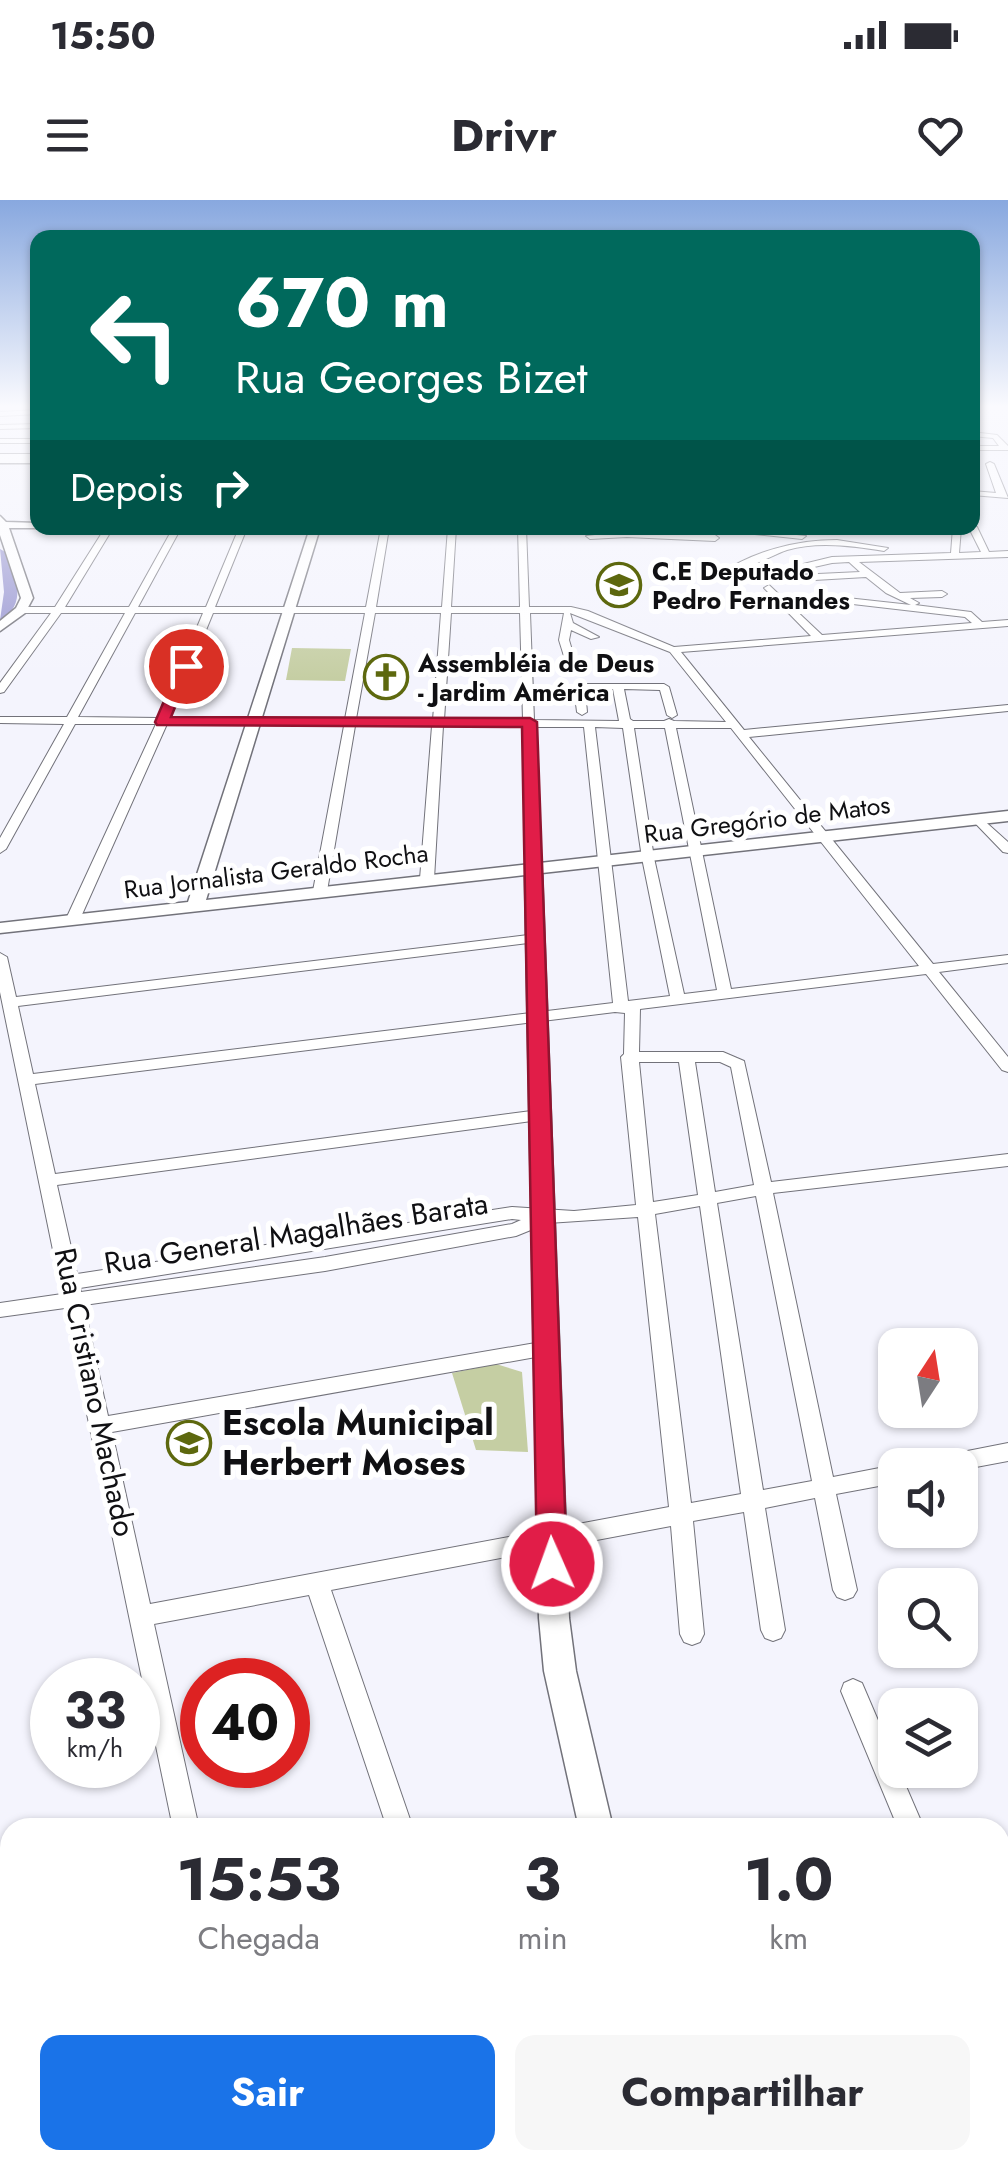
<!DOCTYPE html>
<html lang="pt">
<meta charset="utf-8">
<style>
:root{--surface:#fff;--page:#f7f7f7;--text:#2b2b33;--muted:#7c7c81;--accent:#1a73e8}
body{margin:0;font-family:Jost,sans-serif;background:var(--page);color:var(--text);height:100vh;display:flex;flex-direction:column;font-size:38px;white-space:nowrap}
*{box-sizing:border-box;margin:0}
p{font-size:32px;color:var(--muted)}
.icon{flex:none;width:55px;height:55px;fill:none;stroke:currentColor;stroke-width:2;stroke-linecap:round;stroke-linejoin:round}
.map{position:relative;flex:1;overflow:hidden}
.details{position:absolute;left:0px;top:1618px;width:1010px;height:352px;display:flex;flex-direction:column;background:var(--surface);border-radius:30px 30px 0 0;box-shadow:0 2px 8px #0004}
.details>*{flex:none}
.top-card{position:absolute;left:30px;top:30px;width:950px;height:305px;border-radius:20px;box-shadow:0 2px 8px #0004;background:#00695c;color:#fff;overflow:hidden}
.needle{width:65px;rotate:12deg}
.tools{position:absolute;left:878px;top:1128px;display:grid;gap:20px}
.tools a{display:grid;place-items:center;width:100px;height:100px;border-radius:20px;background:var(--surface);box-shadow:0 2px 8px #0004;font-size:50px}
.speed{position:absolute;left:30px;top:1458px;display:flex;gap:20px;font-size:50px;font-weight:700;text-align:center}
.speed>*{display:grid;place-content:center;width:130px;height:130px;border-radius:50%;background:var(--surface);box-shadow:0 2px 8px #0004;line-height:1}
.speed small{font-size:25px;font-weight:400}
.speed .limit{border:15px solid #d22;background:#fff;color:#111}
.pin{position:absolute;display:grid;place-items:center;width:85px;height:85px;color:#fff;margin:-42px;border:5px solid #fff;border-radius:50%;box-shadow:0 2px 10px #0007}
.me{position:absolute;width:110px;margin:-55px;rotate:358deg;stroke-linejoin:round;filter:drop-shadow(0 0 8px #0008)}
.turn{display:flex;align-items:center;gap:35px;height:210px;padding:0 40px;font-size:45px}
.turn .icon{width:130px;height:130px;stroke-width:2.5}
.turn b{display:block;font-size:70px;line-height:85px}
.then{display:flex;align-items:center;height:95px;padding:0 40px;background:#0003;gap:20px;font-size:38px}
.eta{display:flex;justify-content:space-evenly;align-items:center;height:170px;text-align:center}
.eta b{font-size:60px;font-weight:700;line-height:70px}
.action{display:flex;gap:20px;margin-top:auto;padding:20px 40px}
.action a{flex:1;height:115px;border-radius:20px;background:var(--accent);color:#fff;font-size:40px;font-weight:700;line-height:115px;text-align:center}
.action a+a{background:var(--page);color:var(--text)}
.status{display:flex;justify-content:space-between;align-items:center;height:70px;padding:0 50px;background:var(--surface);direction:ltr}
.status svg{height:28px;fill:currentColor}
header{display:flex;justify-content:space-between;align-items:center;height:130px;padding:0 40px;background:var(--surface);font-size:45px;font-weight:700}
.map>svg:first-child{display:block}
.green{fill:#c5cea3}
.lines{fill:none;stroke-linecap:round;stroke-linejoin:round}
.river{fill:#9896d1;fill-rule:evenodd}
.minor-casing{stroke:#72727a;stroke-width:2}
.tertiary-casing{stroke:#72727a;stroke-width:3}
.minor{fill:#fff;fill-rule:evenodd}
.tertiary{fill:#fff;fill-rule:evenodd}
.route{fill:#e11d48;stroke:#92132f;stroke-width:2.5}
.labels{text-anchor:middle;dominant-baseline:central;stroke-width:10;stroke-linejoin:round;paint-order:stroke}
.far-poi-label{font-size:25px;font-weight:bold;fill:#101013;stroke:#fff;text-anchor:start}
.far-street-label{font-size:25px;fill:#101013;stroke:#fff}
.street-label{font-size:30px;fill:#101013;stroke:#fff}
.near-poi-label{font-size:35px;font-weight:bold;fill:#101013;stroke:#fff;text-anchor:start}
</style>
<div class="status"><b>15:50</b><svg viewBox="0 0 49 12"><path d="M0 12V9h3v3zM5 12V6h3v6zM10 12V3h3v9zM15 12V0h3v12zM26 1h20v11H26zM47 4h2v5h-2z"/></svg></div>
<header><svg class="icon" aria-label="menu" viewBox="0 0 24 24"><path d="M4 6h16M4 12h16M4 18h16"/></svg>Drivr<svg class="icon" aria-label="heart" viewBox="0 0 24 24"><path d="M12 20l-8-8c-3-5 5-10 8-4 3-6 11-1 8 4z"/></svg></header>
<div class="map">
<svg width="1008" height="1968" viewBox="0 0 1008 1968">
<rect width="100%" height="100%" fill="#f4f4fd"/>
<path class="green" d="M 292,448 L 351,449 L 345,481 L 286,480 Z
M 496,1164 L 522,1172 L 528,1252 L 476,1250 L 452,1173 Z"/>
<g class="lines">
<path class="river" d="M 0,349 L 7,353 C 16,376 28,405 0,420 L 4,392 Z"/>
<defs>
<path id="minor" d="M 38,210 L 38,214 L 0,216 L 0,212 Z
M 38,224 L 38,228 L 0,229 L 0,225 Z
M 972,232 L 997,235 L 1008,246 L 1008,250 L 972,250 L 972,246 L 999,246 L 993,238 L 972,236 Z
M 0,239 L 38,239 L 38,243 L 0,243 Z
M 0,254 L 38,254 L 38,258 L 0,258 Z
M 990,262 L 994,264 L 1008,298 L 972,295 L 972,291 L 996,293 L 986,264 Z
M 973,325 L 977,327 L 989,352 L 1008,351 L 1008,357 L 859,362 L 900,393 L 942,391 L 947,394 L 942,397 L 910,398 L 919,403 L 915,405 L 971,412 L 982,422 L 1008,420 L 1008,426 L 681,452 L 744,530 L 1008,505 L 1008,511 L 749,537 L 933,764 L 1008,755 L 1008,763 L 939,772 L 1008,857 L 1008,872 L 1002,870 L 926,774 L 640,809 L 639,852 L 723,852 L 744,861 L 771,982 L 1008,954 L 1008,966 L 773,993 L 833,1277 L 895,1265 L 895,1283 L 836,1294 L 857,1390 L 853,1397 L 845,1400 L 837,1397 L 833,1390 L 815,1298 L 765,1308 L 785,1430 L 781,1438 L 773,1441 L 765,1438 L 761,1430 L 744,1312 L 693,1321 L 704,1434 L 700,1442 L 692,1445 L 684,1442 L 680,1434 L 671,1326 L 331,1390 L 413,1628 L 387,1628 L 309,1395 L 154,1424 L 199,1628 L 173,1628 L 65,1108 L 0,1117 L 0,1103 L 62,1094 L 0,792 L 0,753 L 7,757 L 16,797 L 536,734 L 543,738 L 536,742 L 18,806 L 33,874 L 613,803 L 584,527 L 534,527 L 540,669 L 533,673 L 526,669 L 523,527 L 443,526 L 434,679 L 427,683 L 420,679 L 432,526 L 355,526 L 327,691 L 320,695 L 313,691 L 344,526 L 167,524 L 80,719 L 73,723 L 66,719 L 156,524 L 75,524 L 6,649 L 0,653 L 0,638 L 64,524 L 0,523 L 0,517 L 67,517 L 125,413 L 61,413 L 4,492 L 0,493 L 0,483 L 51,413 L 21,413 L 16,410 L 21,407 L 55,407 L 105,328 L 113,328 L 65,407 L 129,407 L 173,328 L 181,328 L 138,407 L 206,407 L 239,328 L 247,328 L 215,407 L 366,407 L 381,328 L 389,328 L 376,407 L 442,407 L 448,328 L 456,328 L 451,407 L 520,407 L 518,328 L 526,328 L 529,407 L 571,407 L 588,411 L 674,447 L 811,436 L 766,390 L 764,388 L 769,385 L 822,435 L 972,423 L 965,417 L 844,403 L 844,399 L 847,398 L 911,405 L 886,393 L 866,377 L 797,381 L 792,378 L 797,375 L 860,372 L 849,362 L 832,363 L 734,385 L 729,382 L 832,357 L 951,353 L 953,328 L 961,328 L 959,353 L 981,352 L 969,328 ZM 135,413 L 203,413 L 159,518 L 78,517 ZM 213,413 L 365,413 L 345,519 L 170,518 ZM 375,413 L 441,413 L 433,520 L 356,519 ZM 451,413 L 520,413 L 523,520 L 444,520 ZM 530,413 L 564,413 L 559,440 L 568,469 L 577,467 L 569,440 L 571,430 L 591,439 L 599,437 L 573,423 L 570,413 L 670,452 L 726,522 L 674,521 L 669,519 L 664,521 L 633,521 L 630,519 L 624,489 L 660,490 L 667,515 L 672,518 L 677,515 L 669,487 L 664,484 L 579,484 L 574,487 L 577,512 L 582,515 L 587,512 L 585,490 L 613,489 L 619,521 L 534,520 ZM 595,527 L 623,528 L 642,658 L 670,796 L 628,801 ZM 634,528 L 665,528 L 717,790 L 684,794 L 654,658 ZM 676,528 L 731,528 L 919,766 L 731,789 ZM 615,812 L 625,813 L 624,854 L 621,857 L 636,1005 L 574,1011 L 512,1007 L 77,1074 L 57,985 L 539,920 L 547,915 L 539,910 L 55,974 L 35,884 ZM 639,862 L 679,862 L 698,995 L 653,1002 ZM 695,862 L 720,862 L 731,867 L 754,985 L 715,992 ZM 756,996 L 812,1281 L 763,1290 L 717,1003 ZM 700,1006 L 741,1294 L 691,1303 L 655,1014 ZM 638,1017 L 669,1307 L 150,1404 L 112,1232 L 547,1155 L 554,1153 L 557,1148 L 554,1143 L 547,1141 L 108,1216 L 84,1105 L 325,1071 L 516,1036 L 548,1023 ZM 512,1019 L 521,1020 L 512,1024 L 325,1057 L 81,1092 L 80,1088 Z
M 621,328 L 629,328 L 630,332 L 715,335 L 719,338 L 715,341 L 627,337 L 590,339 L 586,336 L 622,332 Z
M 699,328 L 728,328 L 806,336 L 802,339 Z
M 837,340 L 888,348 L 884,351 C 852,346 818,341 787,350 C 769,356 733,378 720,374 C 754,351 796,340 837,340 Z
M 979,616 L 1008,642 L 1008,653 L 1003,652 L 975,623 L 973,620 Z
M 1008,1243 L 1008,1261 L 960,1270 L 960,1265 L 931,1265 L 934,1259 L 942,1256 Z
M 853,1479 L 862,1483 L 895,1560 L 895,1570 L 899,1570 L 924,1628 L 898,1628 L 841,1491 L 844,1483 Z
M 1008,1734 L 1008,1762 L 1000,1765 L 1000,1737 Z
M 241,1960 L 273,1960 L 275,1968 L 243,1968 Z
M 496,1960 L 528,1960 L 531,1968 L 499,1968 Z"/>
<path id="tertiary" d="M 0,257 L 38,257 L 38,263 L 0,263 Z
M 0,316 L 6,322 L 38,323 L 38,328 L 42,328 L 9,328 L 33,398 L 25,413 L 0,431 L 0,421 L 16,408 L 21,398 L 0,335 Z
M 310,328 L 320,328 L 206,700 L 1008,611 L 1008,621 L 542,673 L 569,1418 L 576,1471 L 613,1628 L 579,1628 L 544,1471 L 539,1418 L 525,675 L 0,733 L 0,723 L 188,702 Z
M 663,1960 L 703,1960 L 706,1968 L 666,1968 Z"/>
</defs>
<use href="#minor" class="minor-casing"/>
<use href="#tertiary" class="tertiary-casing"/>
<use href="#minor" class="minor"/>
<use href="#tertiary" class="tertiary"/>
</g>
<linearGradient id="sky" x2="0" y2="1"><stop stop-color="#88a8df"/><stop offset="0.43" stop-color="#fafafe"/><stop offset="1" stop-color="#fafafe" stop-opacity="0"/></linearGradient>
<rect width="1008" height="480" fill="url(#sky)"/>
<path class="route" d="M 186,462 L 192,466 L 171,517 L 530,518 L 537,522 L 567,1364 L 562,1374 L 552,1377 L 542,1374 L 537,1364 L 522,527 L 157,525 L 155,522 L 179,466 Z"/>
<defs>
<symbol id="school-ring" viewBox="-11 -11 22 22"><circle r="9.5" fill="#fff" stroke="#5d680e" stroke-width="1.5"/><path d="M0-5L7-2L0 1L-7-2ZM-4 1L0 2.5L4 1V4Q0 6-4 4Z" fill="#5d680e"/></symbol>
<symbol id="church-ring" viewBox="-11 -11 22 22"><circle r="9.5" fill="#fff" stroke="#5d680e" stroke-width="1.5"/><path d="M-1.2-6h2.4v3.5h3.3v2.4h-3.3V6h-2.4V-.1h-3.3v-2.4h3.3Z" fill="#5d680e"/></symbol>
</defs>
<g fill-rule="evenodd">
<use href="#school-ring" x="594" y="360" width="50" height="50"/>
<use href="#church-ring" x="361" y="452" width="50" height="50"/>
<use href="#school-ring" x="164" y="1218" width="50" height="50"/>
</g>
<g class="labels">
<g class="far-poi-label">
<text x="652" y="371">C.E Deputado<tspan x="652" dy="29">Pedro Fernandes</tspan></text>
<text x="418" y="463">Assembléia de Deus<tspan x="418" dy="29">- Jardim América</tspan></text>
</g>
<g class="far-street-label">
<text transform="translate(767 619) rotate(-7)">Rua Gregório de Matos</text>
<text transform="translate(276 671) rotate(-7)">Rua Jornalista Geraldo Rocha</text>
</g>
<g class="street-label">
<text transform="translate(296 1033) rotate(-9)">Rua General Magalhães Barata</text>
<text transform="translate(95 1192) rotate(78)">Rua Cristiano Machado</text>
</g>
<g class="near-poi-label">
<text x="222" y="1223">Escola Municipal<tspan x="222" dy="40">Herbert Moses</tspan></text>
</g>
</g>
</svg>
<div class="tools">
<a><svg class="needle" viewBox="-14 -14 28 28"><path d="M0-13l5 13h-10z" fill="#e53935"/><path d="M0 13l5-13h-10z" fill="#7c7c81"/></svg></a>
<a><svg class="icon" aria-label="sound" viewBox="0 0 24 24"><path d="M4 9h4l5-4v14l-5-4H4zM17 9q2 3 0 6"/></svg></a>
<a><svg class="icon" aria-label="search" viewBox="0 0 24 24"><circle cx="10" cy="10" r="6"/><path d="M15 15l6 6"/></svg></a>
<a><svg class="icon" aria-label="layers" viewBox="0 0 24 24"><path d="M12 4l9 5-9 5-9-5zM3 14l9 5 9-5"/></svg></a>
</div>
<div class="speed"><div>33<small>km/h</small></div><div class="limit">40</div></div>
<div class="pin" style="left:186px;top:466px;background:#d93025"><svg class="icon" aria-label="arrive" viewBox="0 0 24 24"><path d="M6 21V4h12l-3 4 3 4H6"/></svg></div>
<svg class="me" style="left:552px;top:1364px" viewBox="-20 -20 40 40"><circle r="17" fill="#e11d48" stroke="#fff" stroke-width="3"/><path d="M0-11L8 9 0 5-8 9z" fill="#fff"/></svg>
<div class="top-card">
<div class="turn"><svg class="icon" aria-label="left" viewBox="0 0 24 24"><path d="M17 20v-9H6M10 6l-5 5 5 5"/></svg><div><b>670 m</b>Rua Georges Bizet</div></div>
<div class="then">Depois<svg class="icon" aria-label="right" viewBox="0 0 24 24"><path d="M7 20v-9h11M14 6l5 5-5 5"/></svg></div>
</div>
<section class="details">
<div class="eta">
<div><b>15:53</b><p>Chegada</p></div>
<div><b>3</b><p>min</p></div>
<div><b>1.0</b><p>km</p></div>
</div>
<div class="action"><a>Sair</a><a>Compartilhar</a></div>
</section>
</div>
